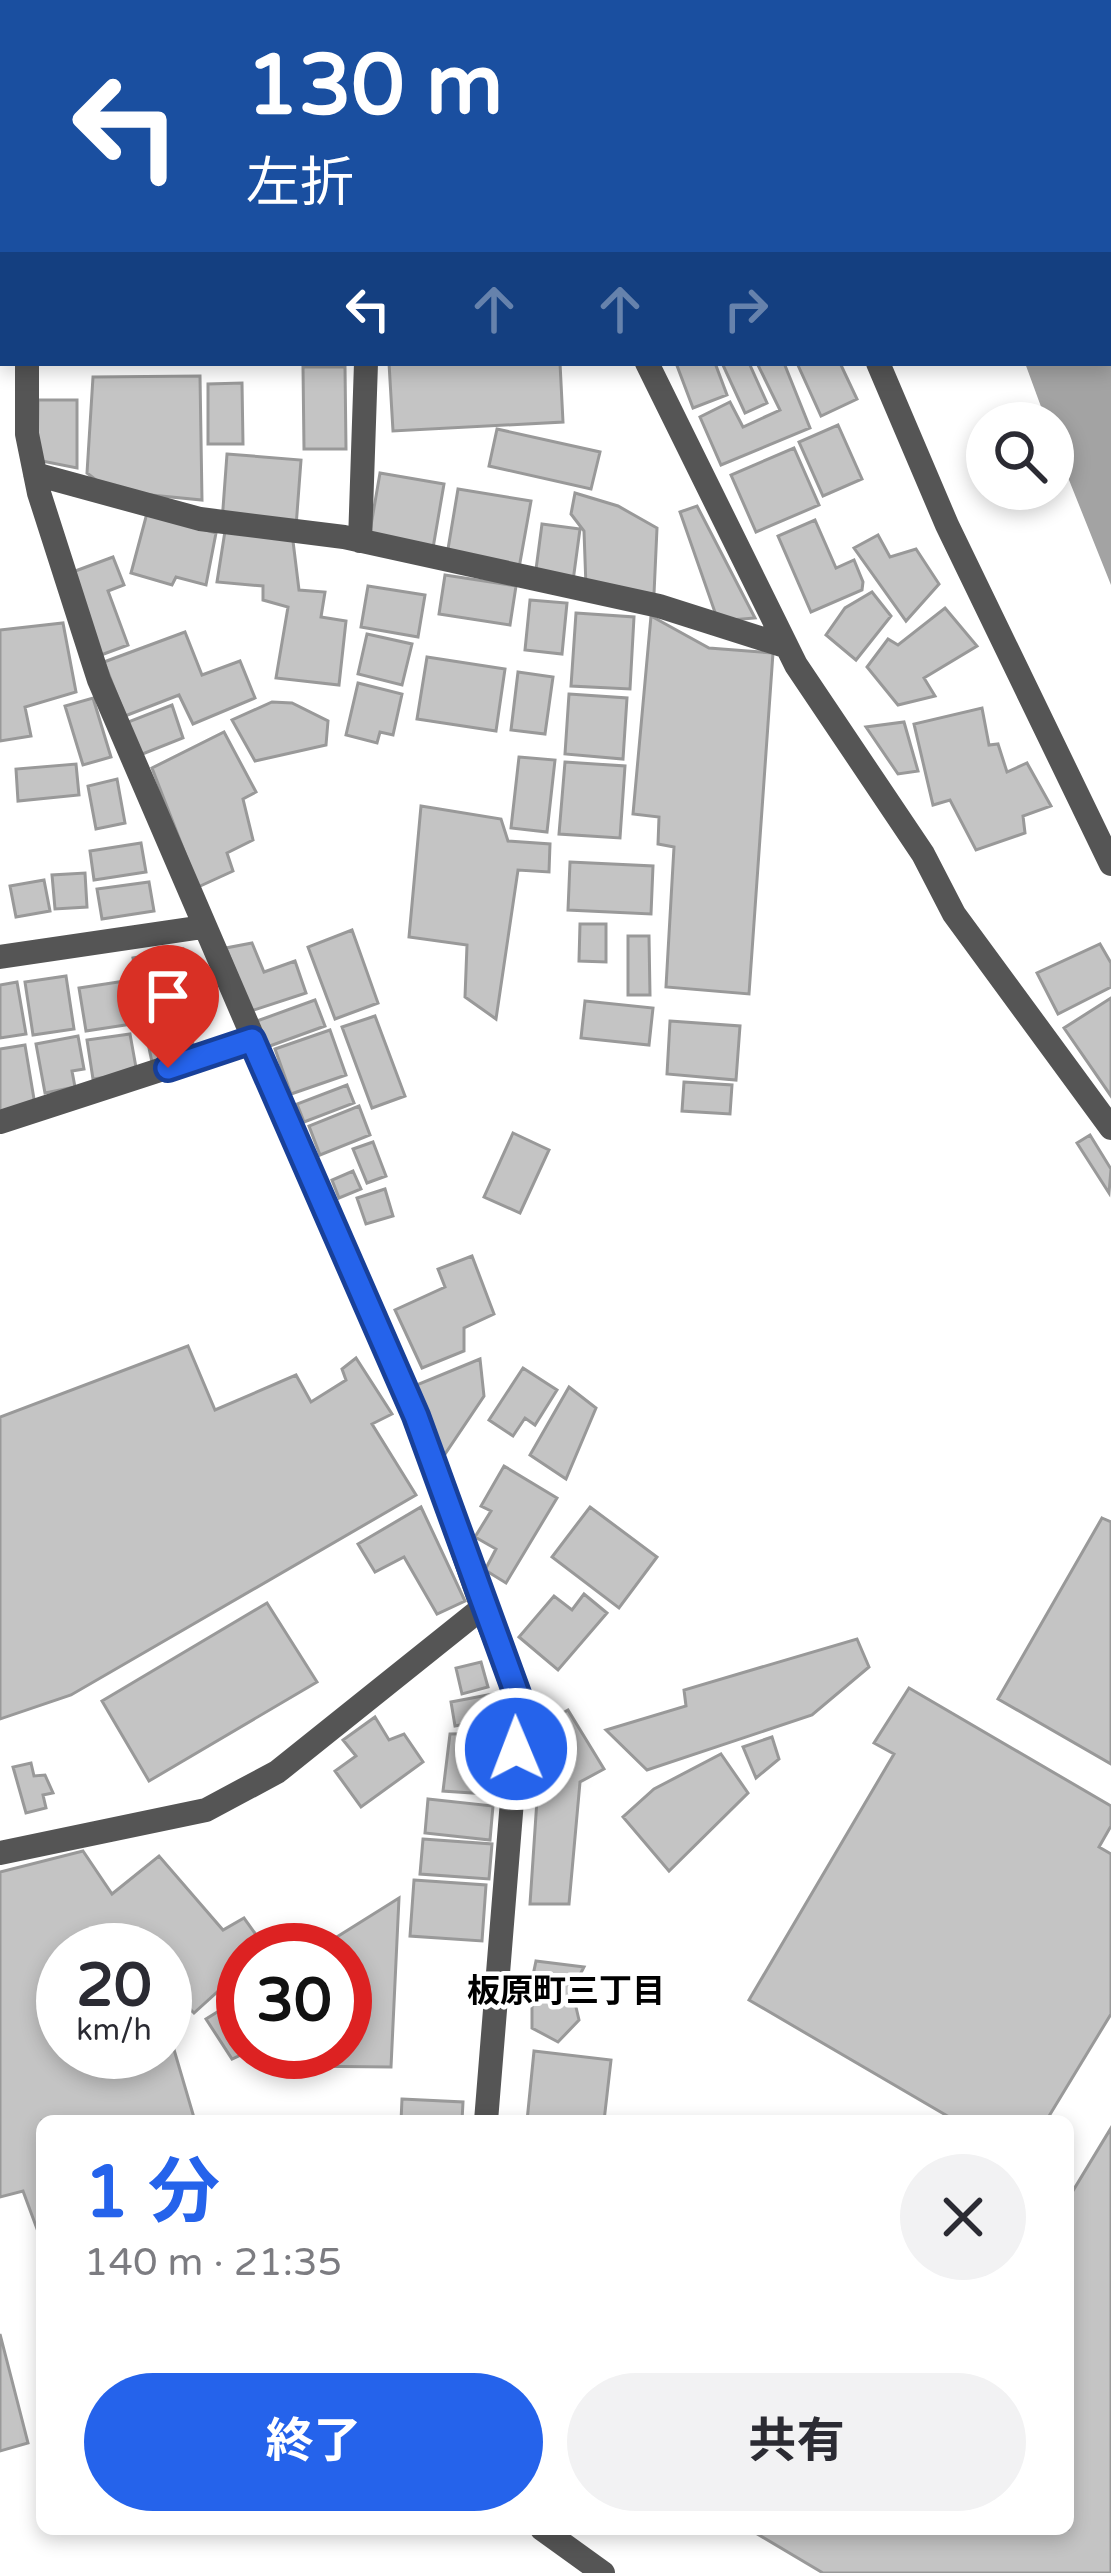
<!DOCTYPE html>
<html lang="ja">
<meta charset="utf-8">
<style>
:root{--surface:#fff;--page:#f2f2f3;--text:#2b2b33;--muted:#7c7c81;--accent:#2563eb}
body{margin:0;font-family:"Varela Round","Noto Sans JP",sans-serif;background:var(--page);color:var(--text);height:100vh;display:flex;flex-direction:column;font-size:45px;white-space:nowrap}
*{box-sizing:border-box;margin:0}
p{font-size:39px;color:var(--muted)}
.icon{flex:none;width:66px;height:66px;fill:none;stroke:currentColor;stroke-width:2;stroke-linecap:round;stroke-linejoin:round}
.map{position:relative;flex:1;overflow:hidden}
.side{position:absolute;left:36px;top:2115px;width:1038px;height:420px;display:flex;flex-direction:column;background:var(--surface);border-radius:18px;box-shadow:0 6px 18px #0003}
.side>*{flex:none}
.guide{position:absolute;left:0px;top:0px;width:1113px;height:366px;box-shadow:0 6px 18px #0003;background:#1a4fa0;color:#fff;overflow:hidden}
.controls{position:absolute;left:966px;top:402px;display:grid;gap:24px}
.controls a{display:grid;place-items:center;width:108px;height:108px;border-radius:50%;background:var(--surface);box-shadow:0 6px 18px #0003;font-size:60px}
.speed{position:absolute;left:36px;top:1923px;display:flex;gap:24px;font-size:60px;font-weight:700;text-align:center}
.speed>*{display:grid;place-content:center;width:156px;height:156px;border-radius:50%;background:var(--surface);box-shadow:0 6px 18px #0003;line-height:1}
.speed small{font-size:30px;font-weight:400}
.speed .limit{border:18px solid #d22;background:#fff;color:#111}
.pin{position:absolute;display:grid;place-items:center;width:102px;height:102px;color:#fff;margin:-123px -51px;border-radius:50% 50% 50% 0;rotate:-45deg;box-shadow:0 0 12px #0007}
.pin .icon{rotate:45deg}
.me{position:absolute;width:132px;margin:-66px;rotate:359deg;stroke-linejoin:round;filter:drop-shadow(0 0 9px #0008)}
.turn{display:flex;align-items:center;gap:42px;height:252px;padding:0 48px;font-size:54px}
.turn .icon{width:156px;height:156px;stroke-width:2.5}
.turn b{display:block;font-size:84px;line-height:102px}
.lanes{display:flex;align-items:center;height:114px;padding:0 48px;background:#0003;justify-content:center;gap:60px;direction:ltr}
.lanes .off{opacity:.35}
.round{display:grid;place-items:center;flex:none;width:126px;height:126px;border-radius:63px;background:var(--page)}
.overview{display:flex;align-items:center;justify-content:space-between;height:204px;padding:0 48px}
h1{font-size:72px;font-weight:700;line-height:90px;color:var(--accent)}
.primary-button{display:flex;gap:24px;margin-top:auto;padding:24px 48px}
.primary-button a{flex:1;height:138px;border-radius:72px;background:var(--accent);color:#fff;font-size:48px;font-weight:700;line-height:138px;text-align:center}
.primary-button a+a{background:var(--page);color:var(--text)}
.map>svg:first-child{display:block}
.water{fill:#a3a3a3}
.building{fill:#c4c4c4;stroke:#999;stroke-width:3}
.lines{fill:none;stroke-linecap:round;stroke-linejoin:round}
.street{stroke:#555;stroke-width:24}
.route-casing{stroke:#184099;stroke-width:30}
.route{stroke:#2563eb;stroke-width:21}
.labels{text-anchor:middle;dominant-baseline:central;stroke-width:9;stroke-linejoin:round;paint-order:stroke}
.neighbourhood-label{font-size:33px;font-weight:bold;fill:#000;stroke:#fff}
</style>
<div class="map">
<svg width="1111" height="2573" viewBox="0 0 1111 2573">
<rect width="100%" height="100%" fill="#fff"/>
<path class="water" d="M 1110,266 L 1111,269 L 1111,585 L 1053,440 L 1053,423 L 1047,423 L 1025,363 L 1110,363 Z"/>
<path class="building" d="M 389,363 L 560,363 L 563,422 L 393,431 Z
M 676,363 L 715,363 L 727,395 L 693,408 Z
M 722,363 L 749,363 L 767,403 L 745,413 Z
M 757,363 L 784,363 L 810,428 L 721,465 L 700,417 L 730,402 L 743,427 L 780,410 Z
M 797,363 L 840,363 L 857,399 L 821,416 Z
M 303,367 L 345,367 L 346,449 L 304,449 Z
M 200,376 L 202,500 L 110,491 L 87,473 L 93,377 Z
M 242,383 L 243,444 L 208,444 L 208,384 Z
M 38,400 L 77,400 L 77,468 L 37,460 Z
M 838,425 L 862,479 L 823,496 L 799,442 Z
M 497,429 L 600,452 L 591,489 L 489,466 Z
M 794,448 L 819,505 L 756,532 L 731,475 Z
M 227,454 L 301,460 L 296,527 L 222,522 Z
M 380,473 L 444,484 L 433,548 L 369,537 Z
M 458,489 L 531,501 L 519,568 L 447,555 Z
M 575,493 L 618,506 L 657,528 L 654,594 L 586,587 L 584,531 L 571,514 Z
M 697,506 L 755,618 L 718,621 L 680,512 Z
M 147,513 L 216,533 L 206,585 L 176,577 L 172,585 L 131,573 Z
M 815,520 L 836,568 L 854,560 L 863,582 L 862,590 L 811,612 L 778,536 Z
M 542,524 L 580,529 L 573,581 L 535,577 Z
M 225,531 L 292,533 L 299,590 L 325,592 L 321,617 L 346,621 L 339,685 L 276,678 L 288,607 L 263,600 L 263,586 L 217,582 Z
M 878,535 L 890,557 L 916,549 L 939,584 L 906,621 L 854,548 Z
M 113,557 L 124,585 L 108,591 L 128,645 L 101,655 L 70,573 Z
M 445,575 L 516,586 L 510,625 L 439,614 Z
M 368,586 L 425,595 L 418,637 L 361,627 Z
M 872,592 L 891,616 L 856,660 L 826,635 L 845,608 Z
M 530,600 L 567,603 L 562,654 L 525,650 Z
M 945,608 L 977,646 L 924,678 L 935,696 L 898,705 L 867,667 L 888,639 L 898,645 Z
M 576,613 L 634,617 L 630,689 L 571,686 Z
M 651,616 L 709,648 L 773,653 L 749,994 L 666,987 L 674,847 L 658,844 L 659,817 L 633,814 Z
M 63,623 L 76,692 L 25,707 L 31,736 L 0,741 L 0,630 Z
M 185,632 L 202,675 L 240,661 L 255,698 L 193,724 L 179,695 L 125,716 L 104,662 Z
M 367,634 L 412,644 L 402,685 L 358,674 Z
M 427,657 L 505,669 L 496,731 L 417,719 Z
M 518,672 L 553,677 L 545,734 L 511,730 Z
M 358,683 L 402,694 L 393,735 L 380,732 L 377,743 L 346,735 Z
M 569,694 L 627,698 L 623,759 L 565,754 Z
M 93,698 L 111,757 L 83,765 L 65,706 Z
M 272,702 L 292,703 L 328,721 L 326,745 L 255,761 L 232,720 Z
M 172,705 L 183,738 L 140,755 L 128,722 Z
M 982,708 L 989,745 L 998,744 L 1007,772 L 1027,763 L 1051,806 L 1023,816 L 1025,833 L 976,850 L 950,800 L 933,805 L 914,724 Z
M 904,722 L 918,771 L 898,774 L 866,727 Z
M 224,732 L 256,792 L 243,799 L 253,840 L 227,853 L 233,871 L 198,887 L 152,768 Z
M 519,757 L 555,760 L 547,832 L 511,828 Z
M 565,762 L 625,766 L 620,838 L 559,834 Z
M 76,764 L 79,795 L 18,801 L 16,769 Z
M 117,779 L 125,823 L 96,829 L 88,786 Z
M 421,806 L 501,819 L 508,841 L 550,844 L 549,872 L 518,870 L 496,1019 L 465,997 L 467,945 L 409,937 Z
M 141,843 L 146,872 L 94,880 L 90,851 Z
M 570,862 L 653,866 L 651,914 L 568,910 Z
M 85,873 L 87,907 L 55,909 L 52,875 Z
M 44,880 L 50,911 L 16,917 L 10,886 Z
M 149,882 L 154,911 L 102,919 L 97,889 Z
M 580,924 L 606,924 L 606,962 L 579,961 Z
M 352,930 L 378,1003 L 335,1019 L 308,947 Z
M 628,936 L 649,936 L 650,995 L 628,995 Z
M 252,943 L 264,972 L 295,961 L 306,993 L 251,1011 L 226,948 Z
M 1100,944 L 1111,963 L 1111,987 L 1058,1014 L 1037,973 Z
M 183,949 L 189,981 L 139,990 L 133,958 Z
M 66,976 L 74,1029 L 33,1035 L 25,982 Z
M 125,981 L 132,1024 L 86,1031 L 79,988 Z
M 17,982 L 26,1034 L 0,1038 L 0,985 Z
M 200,991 L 205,1014 L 145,1026 L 140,1003 Z
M 1111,998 L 1111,1096 L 1064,1028 Z
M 315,1000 L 325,1026 L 267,1047 L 257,1021 Z
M 585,1001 L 653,1008 L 649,1045 L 581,1038 Z
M 375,1016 L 405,1096 L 372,1108 L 342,1027 Z
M 670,1021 L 740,1026 L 736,1080 L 667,1074 Z
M 189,1025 L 195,1054 L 152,1062 L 146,1034 Z
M 330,1030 L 346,1075 L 291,1094 L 275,1049 Z
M 130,1034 L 137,1073 L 93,1079 L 87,1040 Z
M 78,1036 L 84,1069 L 72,1071 L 75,1087 L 45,1093 L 36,1044 Z
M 25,1045 L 35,1105 L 0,1111 L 0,1049 Z
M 684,1082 L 732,1085 L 730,1114 L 682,1111 Z
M 347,1085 L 354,1103 L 304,1122 L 297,1104 Z
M 359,1106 L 370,1135 L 320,1155 L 309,1126 Z
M 513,1133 L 549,1150 L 520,1213 L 484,1197 Z
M 1090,1135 L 1111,1169 L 1109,1193 L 1077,1143 Z
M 373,1142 L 386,1176 L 367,1183 L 353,1149 Z
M 353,1171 L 361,1189 L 339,1198 L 332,1180 Z
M 385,1189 L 393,1216 L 366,1224 L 357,1198 Z
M 472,1256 L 494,1314 L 464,1328 L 464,1351 L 422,1368 L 395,1310 L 445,1287 L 438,1269 Z
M 188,1346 L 215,1410 L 296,1375 L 311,1402 L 346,1380 L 342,1369 L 356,1358 L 392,1414 L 372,1424 L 416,1495 L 71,1695 L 0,1719 L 0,1417 Z
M 480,1359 L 484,1396 L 443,1457 L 414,1386 Z
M 523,1368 L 557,1390 L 535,1425 L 525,1418 L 513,1436 L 489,1420 Z
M 569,1387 L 596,1408 L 566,1479 L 530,1455 Z
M 504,1466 L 557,1498 L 506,1583 L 485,1570 L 496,1549 L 475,1537 L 491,1511 L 481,1506 Z
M 421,1507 L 465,1601 L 437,1614 L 404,1557 L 375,1572 L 358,1544 Z
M 590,1507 L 657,1557 L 619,1608 L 552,1557 Z
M 1102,1518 L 1111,1522 L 1111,1764 L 998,1699 Z
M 584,1594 L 607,1613 L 558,1670 L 519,1637 L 554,1596 L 572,1610 Z
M 267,1603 L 317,1682 L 149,1781 L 102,1701 Z
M 857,1639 L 869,1667 L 812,1715 L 647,1770 L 606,1730 L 686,1706 L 684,1690 Z
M 481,1662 L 488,1687 L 462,1694 L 456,1668 Z
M 909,1688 L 1111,1806 L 1111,1826 L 1099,1847 L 1111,1854 L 1111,2014 L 1046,2121 L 956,2121 L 749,2000 L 894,1754 L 874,1743 Z
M 498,1693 L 503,1717 L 455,1726 L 451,1702 Z
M 568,1710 L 604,1769 L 580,1782 L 569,1904 L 530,1904 L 542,1725 Z
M 375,1717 L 389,1740 L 404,1734 L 423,1762 L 361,1807 L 335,1771 L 356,1756 L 343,1740 Z
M 502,1733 L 500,1760 L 494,1761 L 486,1794 L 443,1791 L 450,1734 Z
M 772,1737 L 779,1759 L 756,1778 L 743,1747 Z
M 721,1754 L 748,1793 L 669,1871 L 623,1817 L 654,1789 Z
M 31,1763 L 34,1776 L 45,1775 L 53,1793 L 43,1795 L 46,1808 L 26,1813 L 13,1767 Z
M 428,1799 L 493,1806 L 490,1840 L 425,1833 Z
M 423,1839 L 492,1844 L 489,1879 L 420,1874 Z
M 83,1851 L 112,1894 L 159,1856 L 223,1930 L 244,1918 L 267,1950 L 243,1950 L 243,1980 L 236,1975 L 194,2013 L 165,1984 L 165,1950 L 63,1950 L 63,2052 L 165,2052 L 165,2019 L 195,2121 L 42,2121 L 40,2237 L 23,2191 L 0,2197 L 0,1872 Z
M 414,1880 L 486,1885 L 482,1941 L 410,1936 Z
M 399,1898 L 391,2067 L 287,2066 L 277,2052 L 345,2052 L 345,1950 L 316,1950 Z
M 536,1961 L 584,1967 L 572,1990 L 579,2020 L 558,2042 L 532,2028 L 532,1999 L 547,1985 L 532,1980 Z
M 243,1996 L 247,2052 L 232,2059 L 206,2019 Z
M 534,2051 L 611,2060 L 604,2121 L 527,2121 Z
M 402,2099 L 463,2102 L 462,2121 L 401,2121 Z
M 1111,2128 L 1111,2573 L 823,2573 L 749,2529 L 1068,2529 L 1068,2199 Z
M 0,2334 L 28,2443 L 0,2451 Z"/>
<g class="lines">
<path class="street" d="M 294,0 L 294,3
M 478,0 L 479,3
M 725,0 L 727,3
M 0,229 L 3,233
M 647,363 L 796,665 L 923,854 L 954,914 L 1111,1128
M 878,363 L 947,525 L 1111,864
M 35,474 L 200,519 L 344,537 L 659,606 L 785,646
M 360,541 L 366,363
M 0,957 L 203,927
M 0,1122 L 252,1040
M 482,1608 L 520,1702 L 486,2121
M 0,1853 L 206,1810 L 277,1772 L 482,1608 L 416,1416 L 99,680 L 39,493 L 27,434 L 27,363
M 542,2529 L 603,2573"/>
</g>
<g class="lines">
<defs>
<path id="route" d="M 168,1068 L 252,1040 L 416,1416 L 520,1702 L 516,1749"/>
</defs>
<use href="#route" class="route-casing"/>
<use href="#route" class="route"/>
</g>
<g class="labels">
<g class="neighbourhood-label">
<text x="566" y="1991">板原町三丁目</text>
</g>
</g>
</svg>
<div class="controls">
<a><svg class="icon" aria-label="search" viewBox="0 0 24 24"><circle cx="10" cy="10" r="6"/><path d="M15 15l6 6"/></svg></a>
</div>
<div class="speed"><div>20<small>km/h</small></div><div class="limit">30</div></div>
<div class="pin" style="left:168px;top:1068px;background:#d93025"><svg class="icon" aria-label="arrive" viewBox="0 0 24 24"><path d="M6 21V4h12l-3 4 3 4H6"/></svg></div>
<svg class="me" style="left:516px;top:1749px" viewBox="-20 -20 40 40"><circle r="17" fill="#2563eb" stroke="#fff" stroke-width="3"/><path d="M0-11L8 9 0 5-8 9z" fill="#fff"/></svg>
<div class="guide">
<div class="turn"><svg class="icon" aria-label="left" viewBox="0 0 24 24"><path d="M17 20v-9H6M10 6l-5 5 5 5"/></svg><div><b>130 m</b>左折</div></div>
<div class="lanes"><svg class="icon" aria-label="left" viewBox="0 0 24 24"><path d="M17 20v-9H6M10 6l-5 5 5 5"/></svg><svg class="icon off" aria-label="ahead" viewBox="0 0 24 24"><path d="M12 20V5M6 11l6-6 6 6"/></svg><svg class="icon off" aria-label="ahead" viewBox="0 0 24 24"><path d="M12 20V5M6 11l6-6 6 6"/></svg><svg class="icon off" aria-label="right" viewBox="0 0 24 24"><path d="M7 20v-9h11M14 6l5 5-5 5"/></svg></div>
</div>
<section class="side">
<div class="overview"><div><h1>1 分</h1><p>140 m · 21:35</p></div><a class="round"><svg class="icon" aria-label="close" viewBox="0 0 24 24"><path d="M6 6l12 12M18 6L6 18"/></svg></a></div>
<div class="primary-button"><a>終了</a><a>共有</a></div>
</section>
</div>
